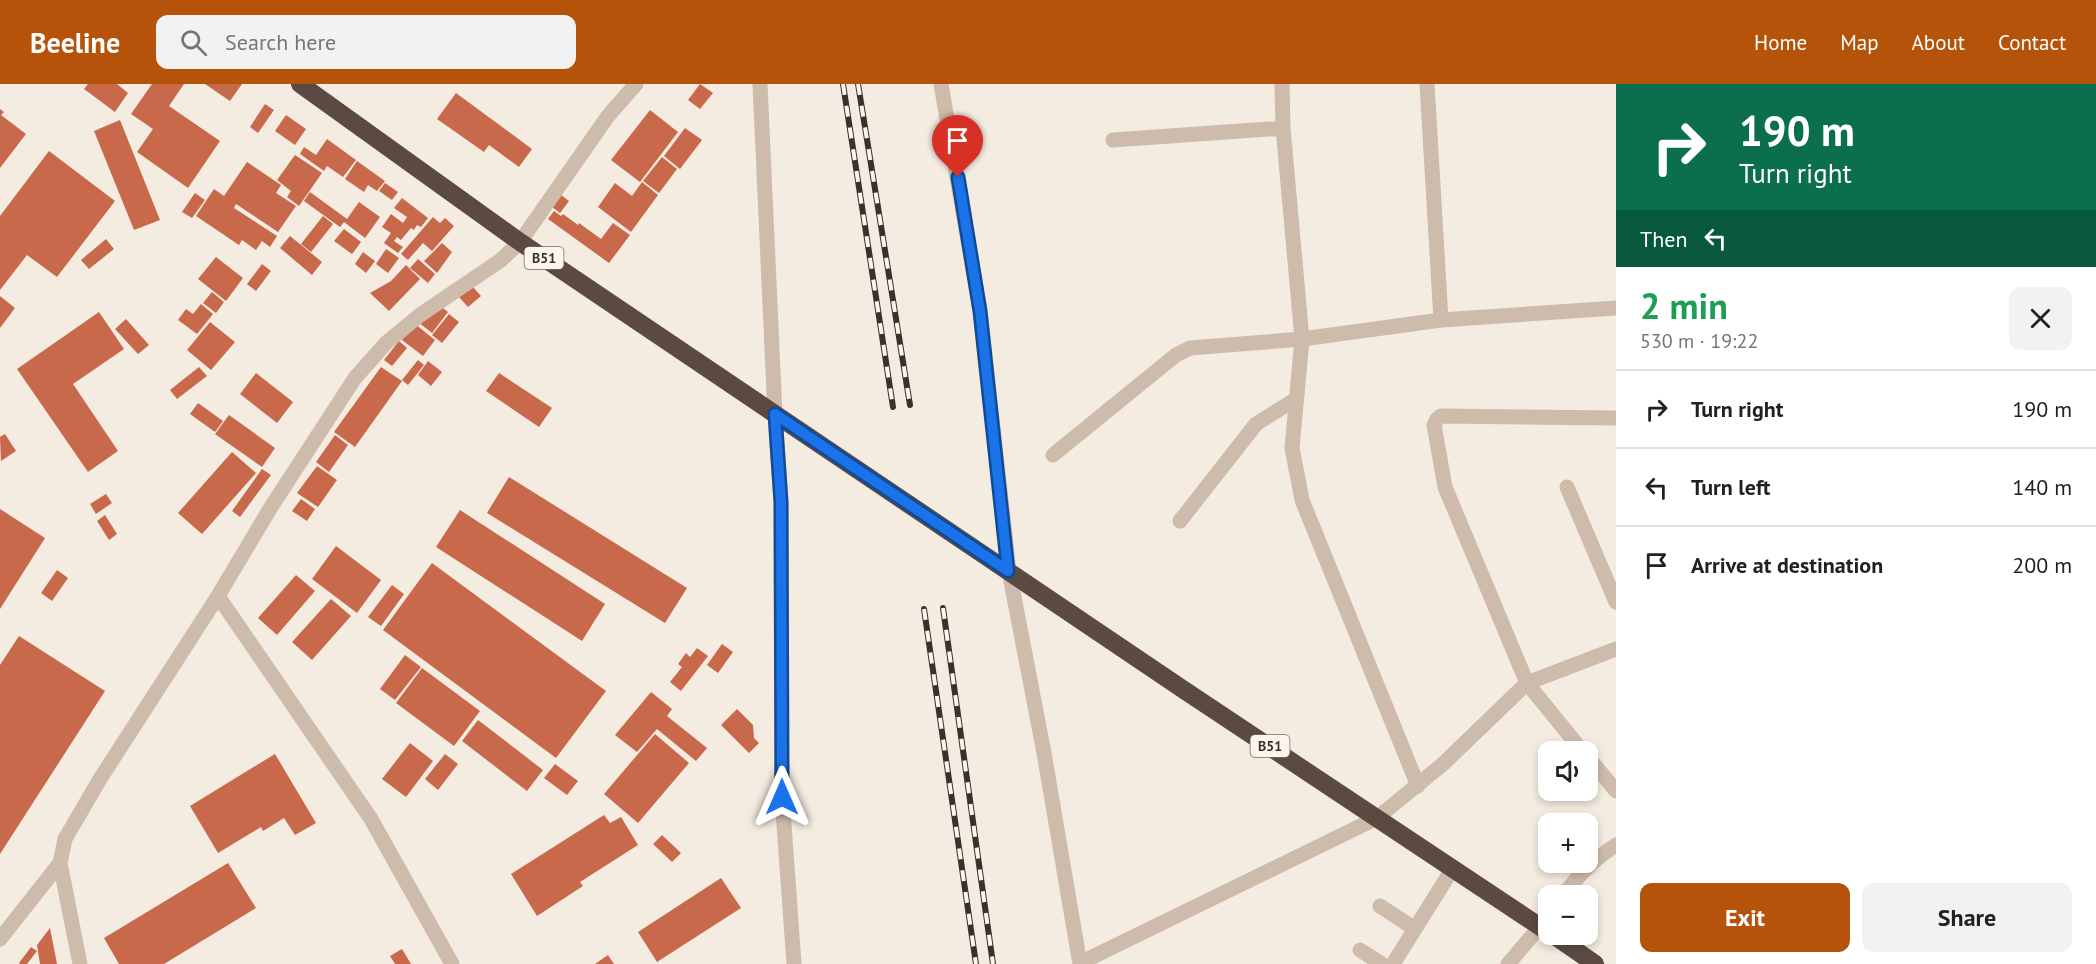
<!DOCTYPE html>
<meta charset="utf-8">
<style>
:root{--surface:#fff;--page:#f2f2f2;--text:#202124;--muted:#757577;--line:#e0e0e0;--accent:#b45309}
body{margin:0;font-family:"PT Sans",sans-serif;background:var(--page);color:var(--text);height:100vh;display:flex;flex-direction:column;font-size:22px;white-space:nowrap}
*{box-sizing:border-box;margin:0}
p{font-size:20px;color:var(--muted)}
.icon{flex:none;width:33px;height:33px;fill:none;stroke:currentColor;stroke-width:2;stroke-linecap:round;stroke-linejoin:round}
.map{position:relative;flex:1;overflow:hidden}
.panel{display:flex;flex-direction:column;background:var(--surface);width:480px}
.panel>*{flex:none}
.top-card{background:#0b6e4f;color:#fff;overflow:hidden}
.tools{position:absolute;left:1538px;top:657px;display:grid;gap:12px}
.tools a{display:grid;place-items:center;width:60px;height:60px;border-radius:12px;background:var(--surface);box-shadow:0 3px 9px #0003;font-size:30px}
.pin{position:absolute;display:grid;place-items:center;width:51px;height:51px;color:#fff;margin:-62px -26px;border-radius:50% 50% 50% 0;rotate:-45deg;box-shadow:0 0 6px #0007}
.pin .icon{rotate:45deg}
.me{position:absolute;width:66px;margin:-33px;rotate:0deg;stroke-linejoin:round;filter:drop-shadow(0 0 4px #0008)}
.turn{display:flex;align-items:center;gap:21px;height:126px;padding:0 24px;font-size:27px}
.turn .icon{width:78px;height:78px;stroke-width:2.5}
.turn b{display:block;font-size:42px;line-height:51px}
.then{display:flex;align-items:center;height:57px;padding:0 24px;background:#0003;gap:12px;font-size:22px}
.round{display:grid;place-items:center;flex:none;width:63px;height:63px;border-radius:12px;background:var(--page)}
.headline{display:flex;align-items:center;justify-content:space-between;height:102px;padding:0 24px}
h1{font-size:36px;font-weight:800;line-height:45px;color:#1e9e55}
.button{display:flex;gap:12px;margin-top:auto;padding:12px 24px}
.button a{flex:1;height:69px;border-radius:12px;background:var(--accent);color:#fff;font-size:24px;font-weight:800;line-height:69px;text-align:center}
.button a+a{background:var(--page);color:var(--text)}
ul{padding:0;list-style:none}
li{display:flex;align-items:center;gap:18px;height:78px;padding:0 24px;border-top:2px solid var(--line)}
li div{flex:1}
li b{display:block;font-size:22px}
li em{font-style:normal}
header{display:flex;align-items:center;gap:36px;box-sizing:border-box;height:84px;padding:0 30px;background:var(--accent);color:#fff}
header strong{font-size:28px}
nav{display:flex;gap:33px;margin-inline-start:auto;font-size:21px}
.search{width:420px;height:54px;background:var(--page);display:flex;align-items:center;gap:15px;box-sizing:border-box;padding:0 21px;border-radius:12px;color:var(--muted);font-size:22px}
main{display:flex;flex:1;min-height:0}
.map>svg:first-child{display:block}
.building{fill:#c8694b}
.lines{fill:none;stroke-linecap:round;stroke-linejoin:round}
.minor{stroke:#cdbbac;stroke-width:15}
.highway{stroke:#5c4a42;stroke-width:18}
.rail-casing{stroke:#3b302b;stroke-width:6}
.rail{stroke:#fbf5ee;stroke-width:4;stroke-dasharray:11;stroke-linecap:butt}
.route-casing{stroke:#114b97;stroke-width:15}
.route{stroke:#1a73e8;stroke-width:10}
.labels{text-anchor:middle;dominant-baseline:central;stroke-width:6;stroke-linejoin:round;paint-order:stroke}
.shield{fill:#fbf5ee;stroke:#756b66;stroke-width:1.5}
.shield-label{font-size:14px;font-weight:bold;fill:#3b302b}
</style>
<header>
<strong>Beeline</strong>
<div class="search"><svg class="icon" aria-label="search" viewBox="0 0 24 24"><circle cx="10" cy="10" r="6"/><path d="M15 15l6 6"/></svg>Search here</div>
<nav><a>Home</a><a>Map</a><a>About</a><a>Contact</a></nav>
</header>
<main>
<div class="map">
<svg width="1616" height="880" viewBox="0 0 1616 880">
<rect width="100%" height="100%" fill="#f4ebe1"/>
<path class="building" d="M 88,0 L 117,0 L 128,9 L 115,28 L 84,5 Z
M 152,0 L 184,0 L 169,22 L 220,57 L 188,104 L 137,68 L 153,45 L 131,30 Z
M 205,0 L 242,0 L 230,17 Z
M 700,0 L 713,9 L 700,25 L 688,16 Z
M 456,9 L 532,65 L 519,83 L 489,61 L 484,68 L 437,35 Z
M 265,20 L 274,26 L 258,49 L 250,43 Z
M 0,25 L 4,28 L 1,31 L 26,50 L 0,84 Z
M 650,26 L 678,48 L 640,98 L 611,76 Z
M 286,31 L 306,45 L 295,61 L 275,47 Z
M 120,36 L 160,136 L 134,146 L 94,47 Z
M 685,44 L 702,56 L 680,85 L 664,72 Z
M 327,55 L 356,76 L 343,93 L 327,82 L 324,87 L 300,70 L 304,63 L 316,71 Z
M 49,67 L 115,117 L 57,193 L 27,171 L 0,206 L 0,132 Z
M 295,71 L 322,89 L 299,122 L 287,113 L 291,107 L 277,96 Z
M 662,73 L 677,85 L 659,109 L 643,97 Z
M 357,77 L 385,97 L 377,107 L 368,101 L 364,108 L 345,95 Z
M 247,78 L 281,101 L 276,109 L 296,122 L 278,148 L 236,120 L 234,124 L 277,152 L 270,163 L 262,157 L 256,166 L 242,156 L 239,161 L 196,132 L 214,105 L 224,112 Z
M 642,98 L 658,111 L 631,148 L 598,123 L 615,99 L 632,112 Z
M 385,99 L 398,108 L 392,116 L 379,107 Z
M 310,108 L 347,135 L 359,118 L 380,133 L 365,154 L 344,138 L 340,143 L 304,117 Z
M 195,109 L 205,116 L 192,134 L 182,128 Z
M 561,111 L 569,117 L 560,129 L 552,123 Z
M 402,114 L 428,134 L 421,143 L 417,141 L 414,146 L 411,144 L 401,156 L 397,153 L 394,157 L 403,163 L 398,169 L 384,159 L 391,149 L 382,143 L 391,130 L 403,139 L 407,133 L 394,124 Z
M 554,127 L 561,132 L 563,130 L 578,141 L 579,139 L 601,155 L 613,139 L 630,151 L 609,179 L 548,135 Z
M 323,132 L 333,140 L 311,168 L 301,160 Z
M 433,133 L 440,139 L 445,134 L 454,142 L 432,167 L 423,159 L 408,176 L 401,170 Z
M 344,145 L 361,158 L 352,170 L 334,157 Z
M 290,152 L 322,178 L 312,191 L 280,164 Z
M 106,155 L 114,165 L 89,185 L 81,176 Z
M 442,159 L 452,168 L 437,189 L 424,177 Z
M 386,165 L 399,174 L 388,189 L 376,180 Z
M 363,168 L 375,177 L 366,189 L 355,180 Z
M 216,173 L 243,194 L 226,217 L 198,195 Z
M 418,175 L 435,190 L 428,199 L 410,184 Z
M 262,180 L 271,187 L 256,207 L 247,200 Z
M 406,181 L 420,195 L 389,227 L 370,209 L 391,197 Z
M 472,202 L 481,212 L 468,223 L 459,213 Z
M 212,208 L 224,218 L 216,229 L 203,219 Z
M 0,212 L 15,224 L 0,244 Z
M 201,220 L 213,230 L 197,250 L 178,236 L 186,225 L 193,230 Z
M 439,221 L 448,228 L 432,249 L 418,238 Z
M 99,228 L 124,265 L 73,300 L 118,367 L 88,388 L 17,285 Z
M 449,230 L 459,238 L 442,259 L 432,251 Z
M 126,235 L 149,261 L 138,270 L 115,245 Z
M 210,238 L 235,258 L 211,286 L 187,266 Z
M 415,240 L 435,256 L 423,272 L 402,256 Z
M 399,257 L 407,264 L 392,282 L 384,276 Z
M 418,276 L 424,281 L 408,301 L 402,296 Z
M 428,277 L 442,288 L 431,302 L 418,291 Z
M 199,283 L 207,292 L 177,315 L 170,306 Z
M 381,283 L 402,297 L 355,363 L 334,348 Z
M 256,289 L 293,318 L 277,339 L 240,310 Z
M 499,289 L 552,324 L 539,343 L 486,307 Z
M 198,319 L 223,337 L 215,348 L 190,330 Z
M 229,331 L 275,364 L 262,383 L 215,350 Z
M 5,350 L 16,367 L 1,377 L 0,353 Z
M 335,351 L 348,361 L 329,388 L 316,378 Z
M 232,368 L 256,389 L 202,450 L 178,429 Z
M 317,382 L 337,396 L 318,423 L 297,409 Z
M 262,385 L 271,391 L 240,433 L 232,427 Z
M 509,393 L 687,504 L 665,539 L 487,429 Z
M 106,410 L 112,419 L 96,430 L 90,420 Z
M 301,415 L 315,425 L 307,437 L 292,427 Z
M 0,425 L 45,454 L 0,525 Z
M 460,426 L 605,520 L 582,557 L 436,463 Z
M 105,431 L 117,450 L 109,456 L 97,437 Z
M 336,462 L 381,496 L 357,529 L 312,495 Z
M 432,479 L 606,607 L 556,674 L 383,546 Z
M 57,486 L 68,494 L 52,517 L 41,509 Z
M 296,491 L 315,507 L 277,551 L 258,534 Z
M 392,501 L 404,510 L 381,542 L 368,533 Z
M 331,515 L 351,532 L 312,576 L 292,558 Z
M 19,552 L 105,607 L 0,770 L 0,581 Z
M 722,560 L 733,568 L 718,589 L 707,581 Z
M 697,564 L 708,572 L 681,607 L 670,598 L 682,583 L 678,580 L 686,569 L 690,573 Z
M 405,571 L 421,583 L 395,616 L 380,605 Z
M 422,584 L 480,627 L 454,662 L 396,619 Z
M 651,608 L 672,625 L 667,632 L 707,664 L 696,677 L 657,645 L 637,668 L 615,651 Z
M 737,625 L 753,641 L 754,654 L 759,659 L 749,669 L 721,641 Z
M 478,636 L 543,686 L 527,707 L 462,657 Z
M 655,650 L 689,679 L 638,739 L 604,710 Z
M 410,659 L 433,677 L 406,713 L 382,695 Z
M 275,670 L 316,739 L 295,751 L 284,734 L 263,747 L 261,743 L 218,769 L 190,722 Z
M 445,670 L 458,680 L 438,706 L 425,695 Z
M 555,680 L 578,697 L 567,711 L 544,694 Z
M 604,731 L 610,739 L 621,733 L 638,761 L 580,798 L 583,802 L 537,832 L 511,790 Z
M 662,751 L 681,769 L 672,778 L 653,760 Z
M 228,779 L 256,824 L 164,880 L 119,880 L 104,854 Z
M 721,794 L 741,824 L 657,878 L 638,848 Z
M 50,844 L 57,880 L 40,880 L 37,861 Z
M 31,863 L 37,867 L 27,880 L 20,880 L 19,879 Z
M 402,865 L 411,880 L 395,880 L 390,872 Z
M 608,871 L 614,880 L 595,880 Z"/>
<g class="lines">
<path class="minor" d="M 760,0 L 775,331 L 781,418 L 782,713 L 794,880
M 941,0 L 980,227 L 1009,487 L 1044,669 L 1080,880
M 1282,0 L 1283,44 L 1302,255 L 1292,364 L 1302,416 L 1418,702
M 1427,0 L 1441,236
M 1113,56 L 1283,44
M 1053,371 L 1176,271 L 1190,264 L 1302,255 L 1441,236 L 1616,224
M 1567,403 L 1616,518
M 1180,437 L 1256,340 L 1296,315
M 218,512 L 371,735 L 452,880
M 1583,668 L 1527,599 L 1445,403 L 1434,341 L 1437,335 L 1441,332 L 1616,334
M 1587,672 L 1616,707
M 1563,812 C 1580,789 1593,776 1616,761
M 1380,822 L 1415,845
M 0,855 L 60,779
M 1360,866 L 1382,880
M 1080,879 L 1377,734 L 1443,680 L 1527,599 L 1616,565
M 80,880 L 60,779 L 65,755 L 100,695 L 218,512 L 271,423 L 355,294 L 386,259 L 420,231 L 501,176 L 520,158 L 608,32 L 636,0
M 1393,880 L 1453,784
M 1508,880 L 1548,833"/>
<path class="highway" d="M 300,0 L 520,158 L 1184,606 L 1548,848
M 1552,850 L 1595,880"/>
<defs>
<path id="rail" d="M 843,0 L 893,323
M 858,0 L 910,321
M 943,524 L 993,880
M 924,525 L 976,880"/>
</defs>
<use href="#rail" class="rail-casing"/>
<use href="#rail" class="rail"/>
</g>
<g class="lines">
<defs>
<path id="route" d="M 782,713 L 781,418 L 775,330 L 1008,487 L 980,227 L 958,93"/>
</defs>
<use href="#route" class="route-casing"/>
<use href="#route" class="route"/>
</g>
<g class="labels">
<g class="shield">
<rect x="524.5" y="163" width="39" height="22" rx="4.5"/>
<rect x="1250.5" y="651" width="39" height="22" rx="4.5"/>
</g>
<g class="shield-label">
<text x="544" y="174">B51</text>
<text x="1270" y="662">B51</text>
</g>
</g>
</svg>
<div class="tools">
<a><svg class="icon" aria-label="sound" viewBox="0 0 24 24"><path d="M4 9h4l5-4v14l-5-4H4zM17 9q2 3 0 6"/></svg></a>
<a>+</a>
<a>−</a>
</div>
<div class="pin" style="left:958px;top:93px;background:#d93025"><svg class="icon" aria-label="arrive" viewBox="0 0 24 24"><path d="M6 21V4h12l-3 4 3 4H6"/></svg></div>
<svg class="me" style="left:782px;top:713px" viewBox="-20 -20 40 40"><path d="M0-17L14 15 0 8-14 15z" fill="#1a73e8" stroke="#fff" stroke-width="4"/></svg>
</div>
<section class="panel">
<div class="top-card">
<div class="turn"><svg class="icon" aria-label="right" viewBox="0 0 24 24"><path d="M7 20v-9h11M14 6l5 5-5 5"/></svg><div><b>190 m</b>Turn right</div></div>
<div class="then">Then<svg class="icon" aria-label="left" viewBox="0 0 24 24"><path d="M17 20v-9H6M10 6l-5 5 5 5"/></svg></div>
</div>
<div class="headline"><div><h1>2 min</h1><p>530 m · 19:22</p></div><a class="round"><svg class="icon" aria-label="close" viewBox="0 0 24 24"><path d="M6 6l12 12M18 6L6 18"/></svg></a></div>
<ul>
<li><svg class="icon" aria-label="right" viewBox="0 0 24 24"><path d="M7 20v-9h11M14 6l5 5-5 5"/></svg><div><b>Turn right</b></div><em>190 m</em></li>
<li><svg class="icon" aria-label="left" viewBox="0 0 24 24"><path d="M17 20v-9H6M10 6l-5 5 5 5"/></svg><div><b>Turn left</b></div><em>140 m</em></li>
<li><svg class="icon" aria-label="arrive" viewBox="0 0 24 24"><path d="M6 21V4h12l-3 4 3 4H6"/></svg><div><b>Arrive at destination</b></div><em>200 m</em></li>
</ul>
<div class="button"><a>Exit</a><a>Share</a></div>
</section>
</main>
